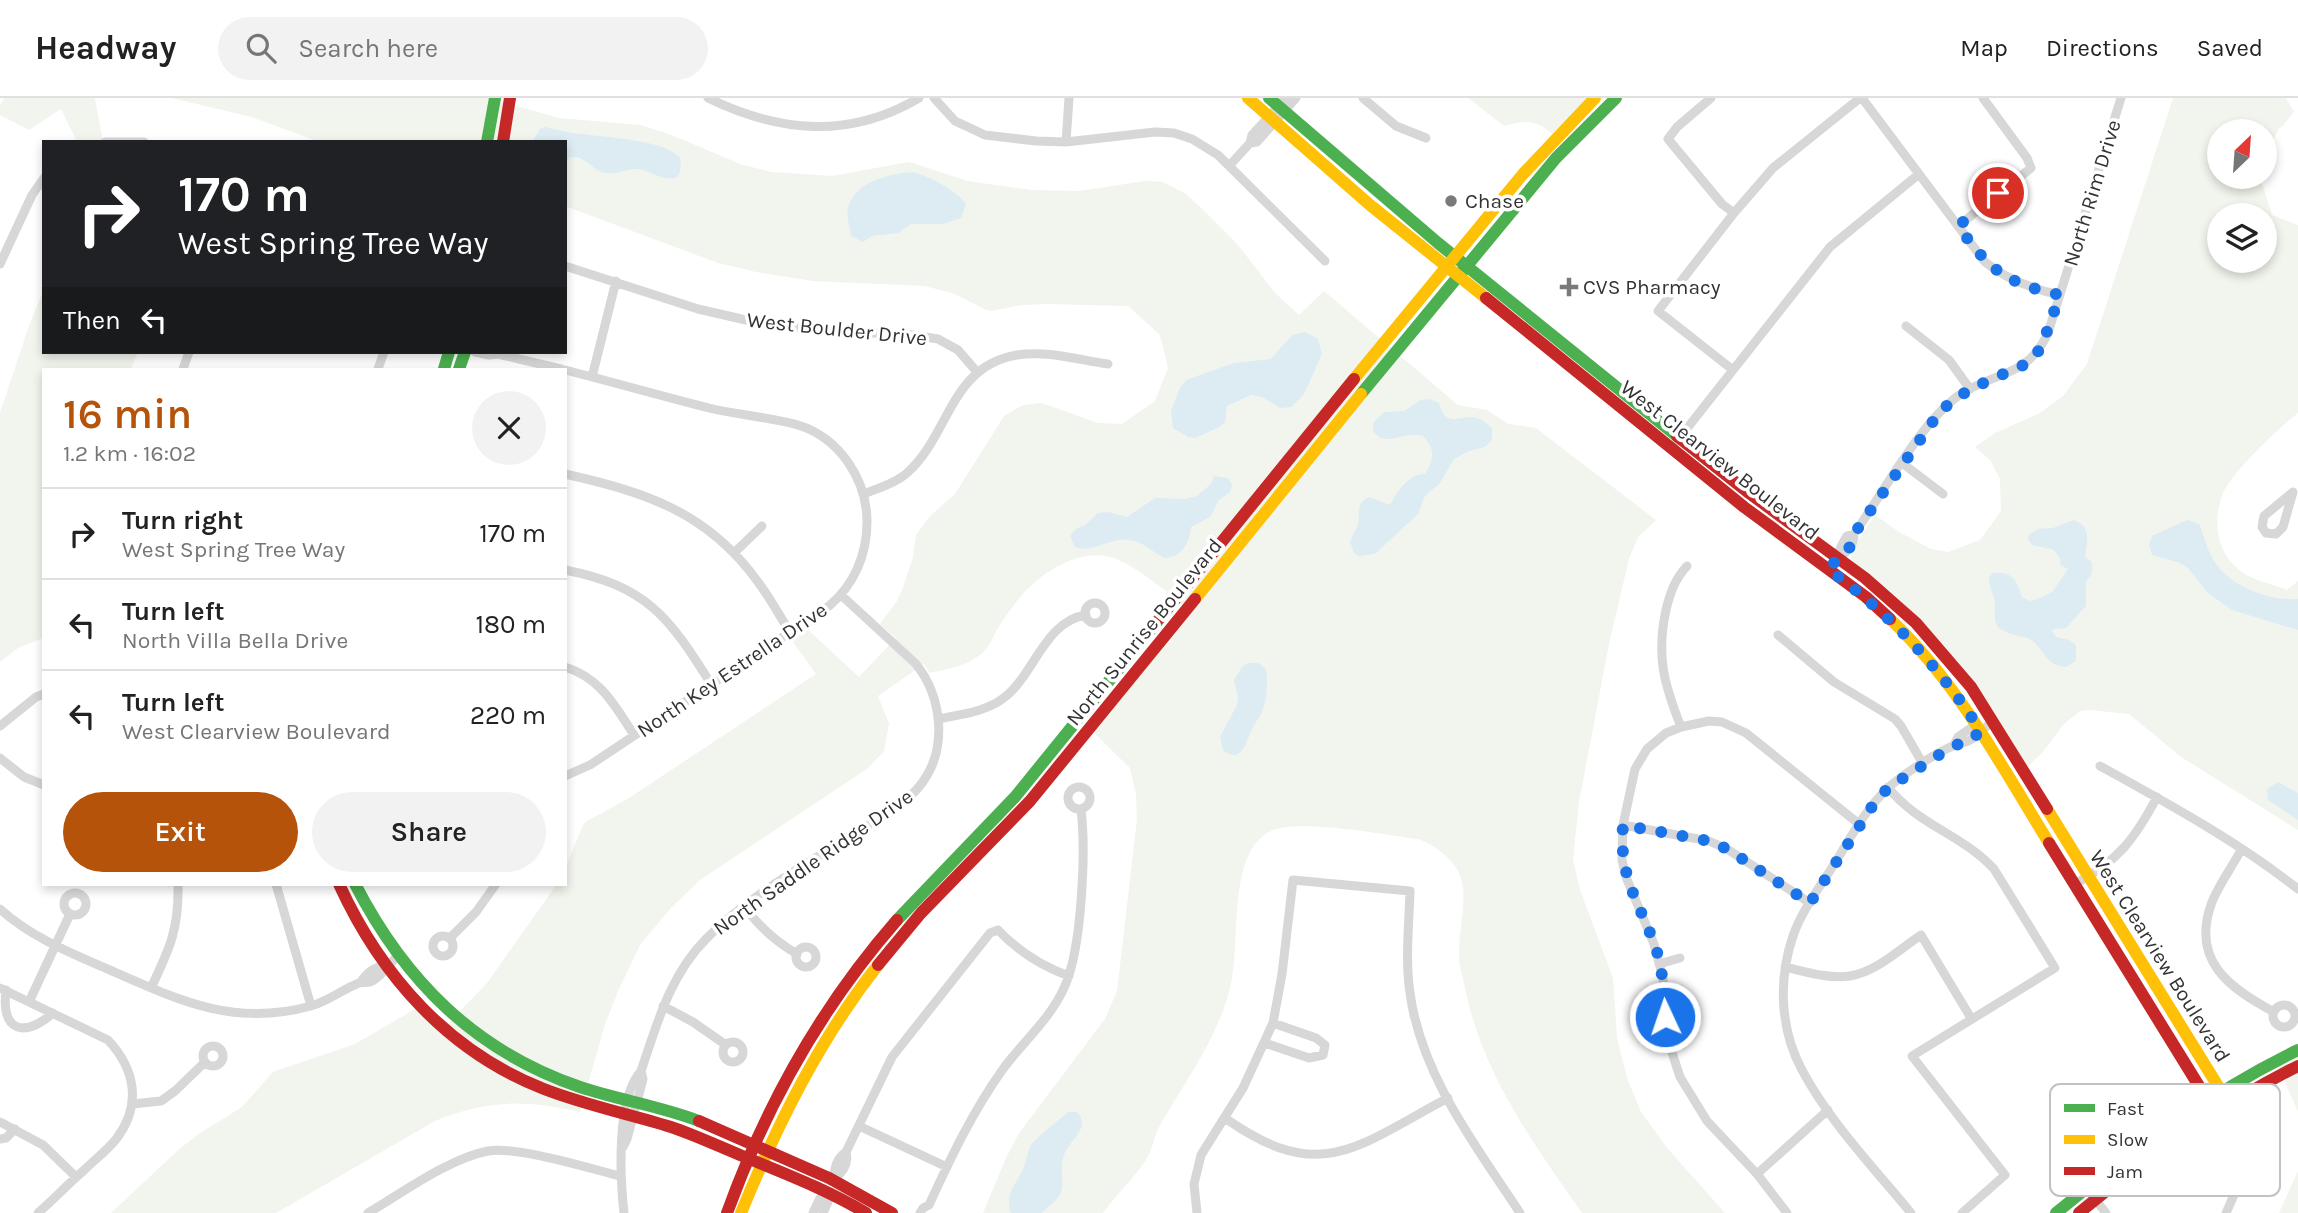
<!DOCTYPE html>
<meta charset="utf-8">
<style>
:root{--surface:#fff;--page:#f2f2f2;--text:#222;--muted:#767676;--line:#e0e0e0;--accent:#b45309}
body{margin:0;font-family:Karla,sans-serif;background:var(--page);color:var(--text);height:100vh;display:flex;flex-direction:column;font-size:26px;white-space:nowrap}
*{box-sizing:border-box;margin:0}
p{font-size:23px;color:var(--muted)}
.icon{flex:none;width:38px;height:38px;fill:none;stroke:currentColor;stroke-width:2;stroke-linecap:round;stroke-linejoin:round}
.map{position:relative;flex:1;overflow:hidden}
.drawer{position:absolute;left:42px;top:270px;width:525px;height:518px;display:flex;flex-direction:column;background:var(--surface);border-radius:0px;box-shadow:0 4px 10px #0003}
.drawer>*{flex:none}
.top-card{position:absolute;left:42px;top:42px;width:525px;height:214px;border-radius:0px;box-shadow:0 4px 10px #0003;background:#202124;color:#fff;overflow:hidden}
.needle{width:46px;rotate:25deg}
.controls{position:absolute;left:2207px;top:21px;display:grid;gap:14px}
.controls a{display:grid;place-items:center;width:70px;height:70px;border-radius:50%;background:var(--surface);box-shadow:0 4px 10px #0003;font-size:35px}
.pin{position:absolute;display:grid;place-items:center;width:60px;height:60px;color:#fff;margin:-30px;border:4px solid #fff;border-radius:50%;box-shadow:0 2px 7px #0007}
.me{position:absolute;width:77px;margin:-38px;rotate:357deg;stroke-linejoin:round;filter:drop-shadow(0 0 5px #0008)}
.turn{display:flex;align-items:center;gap:24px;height:147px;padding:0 21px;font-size:32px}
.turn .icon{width:91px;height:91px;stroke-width:2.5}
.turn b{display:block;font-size:49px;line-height:60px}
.then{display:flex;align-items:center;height:66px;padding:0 21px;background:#0003;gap:14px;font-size:26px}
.round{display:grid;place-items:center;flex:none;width:74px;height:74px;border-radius:37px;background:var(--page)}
.summary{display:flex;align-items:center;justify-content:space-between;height:119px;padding:0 21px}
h1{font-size:42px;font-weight:600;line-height:52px;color:var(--accent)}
.action{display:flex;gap:14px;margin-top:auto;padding:14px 21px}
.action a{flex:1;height:80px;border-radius:42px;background:var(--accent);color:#fff;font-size:28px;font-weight:600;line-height:80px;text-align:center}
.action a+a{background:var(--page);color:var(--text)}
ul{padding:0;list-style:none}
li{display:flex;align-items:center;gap:21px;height:91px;padding:0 21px;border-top:2px solid var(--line)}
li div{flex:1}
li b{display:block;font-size:26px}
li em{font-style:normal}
header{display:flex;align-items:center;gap:42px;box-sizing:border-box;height:98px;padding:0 35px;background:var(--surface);border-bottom:2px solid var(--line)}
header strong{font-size:33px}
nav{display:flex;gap:38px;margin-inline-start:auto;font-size:24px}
.search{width:490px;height:63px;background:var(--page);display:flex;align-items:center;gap:18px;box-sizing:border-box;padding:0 24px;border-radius:38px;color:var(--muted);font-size:26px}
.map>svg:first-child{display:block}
.green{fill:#f1f5ed;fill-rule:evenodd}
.water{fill:#ddebf3}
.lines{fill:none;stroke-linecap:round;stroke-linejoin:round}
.street{stroke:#d7d7d7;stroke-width:9}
.fast{stroke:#4caf50;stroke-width:12}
.slow{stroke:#ffc107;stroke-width:12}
.jam{stroke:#c62828;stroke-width:12}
.route{stroke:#1a73e8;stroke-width:12;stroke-dasharray:0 21.6}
.poi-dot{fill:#7a7a7a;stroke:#fff;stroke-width:2.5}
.labels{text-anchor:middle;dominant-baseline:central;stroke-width:7;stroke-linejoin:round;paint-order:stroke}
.street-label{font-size:21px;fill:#333;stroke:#fff}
.poi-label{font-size:21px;fill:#333;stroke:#fff;text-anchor:start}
.key{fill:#fff;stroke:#c2c2c2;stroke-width:2}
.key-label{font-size:19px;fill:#333}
</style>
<header>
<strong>Headway</strong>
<div class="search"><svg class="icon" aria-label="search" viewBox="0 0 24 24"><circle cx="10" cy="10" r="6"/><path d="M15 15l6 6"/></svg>Search here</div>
<nav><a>Map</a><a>Directions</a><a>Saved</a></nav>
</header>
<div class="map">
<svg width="2298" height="1115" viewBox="0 0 2298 1115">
<rect width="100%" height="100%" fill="#fff"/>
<path class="green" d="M 4,0 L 95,0 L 103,44 L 77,44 L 61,11 L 29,32 L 0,17 L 0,8 Z
M 172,0 L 487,0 L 559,20 L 640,27 L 669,36 L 743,67 L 772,74 L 832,78 L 909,64 L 968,83 L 1031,92 L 1079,93 L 1145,83 L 1163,84 L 1186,96 L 1199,108 L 1238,147 L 1275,195 L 1299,217 L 1324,193 L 1458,307 L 1487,312 L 1509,326 L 1536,330 L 1656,422 L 1638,439 L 1629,461 L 1609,546 L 1579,704 L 1573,761 L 1580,792 L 1613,880 L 1617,940 L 1627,980 L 1641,1014 L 1668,1051 L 1725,1115 L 1582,1115 C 1532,1044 1480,972 1464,885 C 1462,876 1459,867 1459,859 C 1458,835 1467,807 1462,784 C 1458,764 1436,747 1418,741 C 1385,737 1299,720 1271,733 C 1228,753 1240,839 1232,880 C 1222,935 1187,980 1160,1027 C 1154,1038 1153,1051 1146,1062 C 1134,1080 1116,1097 1103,1115 L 983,1115 L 1006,1060 L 1019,1035 L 1105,921 L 1117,893 L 1137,721 L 1136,696 L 1130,670 L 1093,634 L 1191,513 C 1172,498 1132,464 1110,459 C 1076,450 1036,478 1017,503 C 1010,512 1003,521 998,530 C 992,540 990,549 980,557 C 966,568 947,571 930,575 L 924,566 L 878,598 L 889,626 L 884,653 L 867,671 L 700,782 L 671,810 L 640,847 L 619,891 L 605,926 L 580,1014 C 526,1002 488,1001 435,1023 L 276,1115 L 111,1115 L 176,1054 L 197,1037 L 242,1009 L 273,974 L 355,946 L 417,910 L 442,932 L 487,885 L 557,786 L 565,786 L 565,771 L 583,727 L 587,723 L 629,700 L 816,576 L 790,540 L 806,530 L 859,579 L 896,540 L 880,526 L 897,503 L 903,490 L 913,459 L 916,437 L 931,417 L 955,396 L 1004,318 L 1023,307 L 1042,305 L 1098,325 L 1122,326 L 1155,303 L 1168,270 L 1162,245 L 1159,236 L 1128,208 L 1047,206 L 1021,207 L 992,213 L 986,212 L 955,196 L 925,188 L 813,183 L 756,174 L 718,165 L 565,108 L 565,44 L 320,44 L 251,19 Z
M 1468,0 L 1589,0 L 1552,36 C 1537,21 1524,22 1504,28 Z
M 2173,0 L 2286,0 L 2294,14 L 2282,29 L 2279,30 L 2265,58 L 2264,33 L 2219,33 L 2219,79 L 2260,79 L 2272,117 L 2298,127 L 2298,315 C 2279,330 2230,375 2222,398 C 2213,425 2216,452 2238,471 C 2250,482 2272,486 2287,492 L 2298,483 L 2298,732 L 2181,659 L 2129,616 L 2090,612 L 2080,613 L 2064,626 L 2042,655 L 2027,669 L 1987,605 L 1851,461 L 1852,452 L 1875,417 L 1899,434 L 1931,451 L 1948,454 L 1980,442 L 2001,413 L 2000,381 L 1990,362 L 1975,349 L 1995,335 L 2040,315 L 2063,298 L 2087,266 ZM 2219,117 L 2264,117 L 2264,163 L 2219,163 Z
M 44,191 L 44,254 L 138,254 L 131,271 L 44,271 L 43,540 L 18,550 L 0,564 L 0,315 L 30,225 Z
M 2298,959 L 2298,1014 L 2278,968 Z
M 2298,1073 L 2298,1115 L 2279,1115 Z"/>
<path class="water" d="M 544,29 C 556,31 568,35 581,36 C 603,39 667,42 680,60 C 686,98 651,72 638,71 C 627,70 616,77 605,75 C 594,73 588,62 577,59 L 570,59 L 565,64 L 565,44 L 532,44 L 540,31 Z
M 913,74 C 928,78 959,93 966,107 L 961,120 L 943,126 L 911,126 L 898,135 L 872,138 L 863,144 L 851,138 C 850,130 846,118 848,110 C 856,83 888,76 913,74 Z
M 1305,234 L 1318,241 L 1322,256 L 1304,296 L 1291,309 L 1280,310 L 1262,299 L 1251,297 L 1227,308 L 1225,324 L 1221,328 L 1196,340 L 1188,339 L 1173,330 L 1171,313 L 1180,290 L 1186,282 L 1234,265 L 1271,261 L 1292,237 Z
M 1430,301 L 1439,305 C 1448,340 1470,302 1492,331 L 1492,342 L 1485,349 L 1469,353 L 1454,361 L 1440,385 L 1425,398 L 1418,416 L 1375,456 L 1359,458 L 1354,455 L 1350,444 C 1352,438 1356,432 1358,426 C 1361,413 1355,406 1369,399 L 1390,407 C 1397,394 1409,375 1425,376 C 1434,361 1436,352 1423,338 C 1405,332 1386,351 1373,333 L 1374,324 L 1384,314 L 1404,313 L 1421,302 Z
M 1214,378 L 1228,380 L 1232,387 L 1230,394 L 1219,402 L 1210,419 L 1191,429 C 1190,444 1182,460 1164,460 C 1153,454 1143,444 1130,442 C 1111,438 1094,456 1075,449 L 1070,438 L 1076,431 L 1085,427 L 1098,415 L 1108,414 L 1127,419 L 1155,400 L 1185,401 L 1197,398 L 1211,386 Z
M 2074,422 C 2092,429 2087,444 2085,459 L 2092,464 L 2092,475 L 2086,484 L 2086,508 L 2066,530 L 2053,531 L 2052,533 L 2056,539 L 2069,542 L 2076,547 L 2076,563 L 2066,569 C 2046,567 2045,554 2033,543 C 2027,538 2019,539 2012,536 C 1992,530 1995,523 1995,507 C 1995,498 1989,490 1989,480 L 1992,475 C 2012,473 2016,481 2022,499 L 2030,503 L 2043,499 L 2053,493 L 2068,471 L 2060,467 L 2061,462 L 2054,452 L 2032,447 L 2028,441 L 2029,437 L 2038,431 L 2053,430 Z
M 2187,422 L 2199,426 C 2204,437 2206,450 2213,461 C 2228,488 2268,503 2298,501 L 2298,532 L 2232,512 L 2208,495 L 2188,470 L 2180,465 L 2152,457 L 2149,446 L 2152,438 Z
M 1248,565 L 1258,565 L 1266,571 C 1268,581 1267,602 1263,611 C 1261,618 1255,624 1252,631 C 1246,644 1242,667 1223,652 L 1220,639 L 1237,607 L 1238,599 L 1234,582 L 1242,569 Z
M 2278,684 L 2298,695 L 2298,722 L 2268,702 L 2267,691 Z
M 1069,1014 L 1077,1014 C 1092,1030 1069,1042 1064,1057 C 1059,1069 1065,1083 1061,1095 C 1057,1103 1048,1108 1042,1115 L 1011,1115 C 1004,1095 1017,1086 1024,1069 C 1027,1062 1027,1054 1031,1047 C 1034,1042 1064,1017 1069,1014 Z"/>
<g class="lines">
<path class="street" d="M 708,0 C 780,35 849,41 919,0
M 934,0 L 955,23 L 985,37 L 1036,43 L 1066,44 L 1155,34 L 1174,35 L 1192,41 L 1218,57 L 1325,163
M 1363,0 L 1396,28 L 1426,40
M 1711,0 L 1677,29 L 1668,41 L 1722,106 L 1734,115
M 1862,0 L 1985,164 C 2007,182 2033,191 2060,197
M 105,44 L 144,44
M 1066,44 L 1069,0
M 1250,45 L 1257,44 L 1296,0
M 1229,68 L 1250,45 L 1252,37 L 1286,0
M 1958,128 L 2031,70 L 2027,60 L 1983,0
M 0,166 L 32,97 L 44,80
M 565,168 L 698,211 L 759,225 L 830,234 L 906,236 L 938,241 L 958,252 L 977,274
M 1906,228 L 1949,262 L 1970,291
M 475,254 L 489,257 L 498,256 L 561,271
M 183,271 L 189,254
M 378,271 L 384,254
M 565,272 C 613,284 661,298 709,310 C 738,317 769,319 798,327 C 840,340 867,382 867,424 C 867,457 854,487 829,508 L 590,667 L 565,678
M 1733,272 L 1658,213 L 1734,115 L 1773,70 L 1860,0
M 592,279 L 616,183
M 1677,343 L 1830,149 L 1919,76
M 1902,365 L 1943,396
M 565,376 C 645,394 708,414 758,484 C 770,500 779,517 790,534
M 2293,394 L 2283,429 L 2276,436 L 2266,435 L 2262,429 L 2264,418 Z
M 864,396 C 878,390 896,385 907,375 C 950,337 950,268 1017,257 C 1047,252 1079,262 1108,266
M 734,455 L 762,428
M 1837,460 C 1847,455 1854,448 1854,436 C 1882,397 1921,324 1958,298 C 1995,272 2026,282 2048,235 L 2121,0
M 1828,471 C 1837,460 1840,449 1847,438 L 1854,436
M 565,472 C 647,488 669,519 711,586
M1085 515a10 10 0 1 1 20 0a10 10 0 1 1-20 0Z
M 1778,537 L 1834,584 L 1895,621 L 1901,628 L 1923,666
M 565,569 C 601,580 615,608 634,637
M 939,621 C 962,616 986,614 1005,599 C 1035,575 1045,523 1086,517
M 0,628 L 36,599 L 44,596
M 1681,629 C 1664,586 1656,558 1666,512 C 1670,495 1675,481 1687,468
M 1954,647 L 1958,639 L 1971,630 L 1979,632
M 0,660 L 24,679 L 44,687
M 2100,668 C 2167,705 2237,743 2298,791
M 1888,689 C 1916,726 1963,737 1994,771 L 2055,870 L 1912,958 L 2005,1077 L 1962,1115
M1068 700a11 11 0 1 1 22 0a11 11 0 1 1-22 0Z
M 1623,727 L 1709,743 L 1727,751 L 1810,805
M 2241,752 C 2232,769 2219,786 2212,804 C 2190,862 2229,890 2274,914
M 276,786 L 311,908
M 2075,786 C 2119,762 2134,742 2157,699
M64 806a11 11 0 1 1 22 0a11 11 0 1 1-22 0Z
M 744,808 C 759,829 775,843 797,856
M 0,811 C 32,840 73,856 112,873 C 180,903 235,929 311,908 C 329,903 343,891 359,885 C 363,884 367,885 370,884 C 381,880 387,867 397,859
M433 848a10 10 0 1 1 20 0a10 10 0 1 1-20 0Z
M 450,840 L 476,814 L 496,786
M796 859a10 10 0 1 1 20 0a10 10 0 1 1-20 0Z
M 1659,866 L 1680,860
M 1785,869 C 1806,874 1829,881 1850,878 C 1876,874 1900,851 1921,837 L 1971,920
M 360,885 C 367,875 373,869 385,868
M 0,890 L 108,942 C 135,971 142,1006 117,1040 C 108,1052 93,1063 82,1074 C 67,1087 53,1102 38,1115
M 151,890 C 170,850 179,831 178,786
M 6,892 C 1,934 24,940 53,915
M 29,904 L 70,816
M2273 918a11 11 0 1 1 22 0a11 11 0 1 1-22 0Z
M 663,908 L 693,924 L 726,947
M723 954a10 10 0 1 1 20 0a10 10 0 1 1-20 0Z
M 1265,945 L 1309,960 L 1323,957 L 1325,947 L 1316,940 L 1273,925
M203 958a10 10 0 1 1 20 0a10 10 0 1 1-20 0Z
M 132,1006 L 161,1003 L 175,993 L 204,965
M 1225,1020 C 1321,1088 1357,1048 1448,1000
M 0,1024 L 43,1047 L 76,1079
M 859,1028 L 947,1069
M2239 1043a10 10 0 1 1 20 0a10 10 0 1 1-20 0Z
M 0,1041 L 6,1040 L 15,1031
M 623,1049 L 627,1041 L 643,981 L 641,973
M 1757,1076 L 1828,1012
M 834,1081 C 834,1070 837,1060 846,1054 L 892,959 L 990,835 L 998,832 C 1019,854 1041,868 1069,878
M 834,1081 C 843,1074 849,1065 846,1054
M 2086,1090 L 2106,1115
M 368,1115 C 402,1095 450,1060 488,1053 C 517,1048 588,1070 620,1078
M 624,1115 C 620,1079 616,1001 641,973 C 657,926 670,877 706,841 C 748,798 804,768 854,736 C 877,721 905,708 922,685 C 948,650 942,599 916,566 L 841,497
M 813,1115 L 820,1100 L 828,1094
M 823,1115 L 828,1104 L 828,1094
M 920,1115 L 923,1110 L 929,1107 C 951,1059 973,1013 1003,971 C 1023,944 1050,921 1064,890 C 1082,852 1086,753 1081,711
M 1197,1115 L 1194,1086 L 1201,1057 L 1243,990 L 1273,925 L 1282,876 L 1293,782 L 1410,793 C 1409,827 1405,862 1410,895 C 1421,977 1476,1048 1520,1115
M 1787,1115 L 1757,1076 L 1707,1023 L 1680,979 L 1667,939 L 1663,880 L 1654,846 L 1626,779 L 1622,762 L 1623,727 L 1635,671 L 1647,651 L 1666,635 L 1681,629 L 1709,623 L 1722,624 L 1746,635 L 1859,726
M 1911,1115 C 1874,1070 1829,1023 1802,972 C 1780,931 1778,882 1793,838 C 1802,811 1823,785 1838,760 C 1852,737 1866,711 1887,691 C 1899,679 1937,654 1953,648 C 1960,645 1966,645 1972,641 C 1979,636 1985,629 1992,624
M 2226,1115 L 2250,1061 L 2249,1053"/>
<path class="fast" d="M 1269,0 L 1438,145 L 1677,338
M 487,44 L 495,0
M 444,271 L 449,254
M 459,271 L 465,254
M 1361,296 L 1556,60 L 1616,0
M 355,786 C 405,883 475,953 580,989 C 619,1002 660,1008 699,1023
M 897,822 L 1015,699 L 1160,520
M 2056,1115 C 2132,1053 2209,995 2298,952"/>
<path class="slow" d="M 1248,0 L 1370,107 L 1486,200
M 1354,281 L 1523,76 L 1595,0
M 1195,501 L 1361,296
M 1890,521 C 1957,584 2001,667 2049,745
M 2047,711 L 2221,993 L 2219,1010
M 741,1115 C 777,1027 819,942 878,867"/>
<path class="jam" d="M 503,44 L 510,0
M 1486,200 L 1744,409 L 1866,499 L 1890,521
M 1677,338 L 1749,395 L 1865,480 L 1916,525 L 1971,589 L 2047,711
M 1160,520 L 1354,281
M 2049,745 L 2207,1001 L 2219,1010
M 339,786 C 381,878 449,954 544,991 C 585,1007 629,1016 671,1029 C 695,1037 718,1048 740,1057 C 783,1075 826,1091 866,1115
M 878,867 L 921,815 L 1030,703 L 1195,501
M 699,1023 L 829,1080 L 892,1115
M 727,1115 C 766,1007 821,909 897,822
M 2079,1115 C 2148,1058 2218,1008 2298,968"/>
</g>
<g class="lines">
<path class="route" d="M 1665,919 C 1664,894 1663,869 1654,845 C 1637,800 1619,779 1623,727 L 1709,743 L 1727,751 L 1810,805 L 1875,704 L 1888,690 L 1954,647 C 1965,646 1974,642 1980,632 C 1939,568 1890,516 1828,471 C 1838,459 1853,453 1854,436 L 1941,312 L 1970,291 L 2028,265 L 2041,250 L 2060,197 C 2005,185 1990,172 1958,128 L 1998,95"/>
</g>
<g class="poi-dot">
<circle cx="1451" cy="103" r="7"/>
<path d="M1565.5 178.5h7v7h7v7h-7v7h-7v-7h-7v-7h7z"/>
</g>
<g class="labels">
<g class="street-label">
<text transform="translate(2092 95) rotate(-73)">North Rim Drive</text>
<text transform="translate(837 231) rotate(6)">West Boulder Drive</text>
<text transform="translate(1720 362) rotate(38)">West Clearview Boulevard</text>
<text transform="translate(1144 534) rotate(-51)">North Sunrise Boulevard</text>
<text transform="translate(732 572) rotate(-34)">North Key Estrella Drive</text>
<text transform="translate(813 764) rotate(-35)">North Saddle Ridge Drive</text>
<text transform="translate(2160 858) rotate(58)">West Clearview Boulevard</text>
</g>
<g class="poi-label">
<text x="1465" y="103">Chase</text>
<text x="1583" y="189">CVS Pharmacy</text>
</g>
</g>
<rect x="2050" y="986" width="230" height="112" rx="10" class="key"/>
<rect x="2064" y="1006" width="31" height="8" fill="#4caf50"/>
<rect x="2064" y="1037" width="31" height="9" fill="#ffc107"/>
<rect x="2064" y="1069" width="31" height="8" fill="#c62828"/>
<g class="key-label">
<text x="2107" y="1017">Fast</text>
<text x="2107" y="1048">Slow</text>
<text x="2107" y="1080">Jam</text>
</g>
</svg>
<div class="controls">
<a><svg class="needle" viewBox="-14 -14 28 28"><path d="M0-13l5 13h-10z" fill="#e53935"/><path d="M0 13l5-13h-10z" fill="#767676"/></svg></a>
<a><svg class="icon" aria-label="layers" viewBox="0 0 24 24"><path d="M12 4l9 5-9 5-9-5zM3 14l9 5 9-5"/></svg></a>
</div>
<div class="pin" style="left:1998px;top:95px;background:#d93025"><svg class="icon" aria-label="arrive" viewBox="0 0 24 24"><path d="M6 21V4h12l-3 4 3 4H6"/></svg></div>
<svg class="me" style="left:1665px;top:919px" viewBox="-20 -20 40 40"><circle r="17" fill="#1a73e8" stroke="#fff" stroke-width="3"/><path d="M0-11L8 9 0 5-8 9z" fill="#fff"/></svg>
<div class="top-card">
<div class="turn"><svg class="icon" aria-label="right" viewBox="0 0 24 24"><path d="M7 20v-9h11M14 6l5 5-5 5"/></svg><div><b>170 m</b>West Spring Tree Way</div></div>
<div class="then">Then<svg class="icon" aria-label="left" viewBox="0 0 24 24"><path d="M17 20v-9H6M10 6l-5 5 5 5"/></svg></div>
</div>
<section class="drawer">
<div class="summary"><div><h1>16 min</h1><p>1.2 km · 16:02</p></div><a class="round"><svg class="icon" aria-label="close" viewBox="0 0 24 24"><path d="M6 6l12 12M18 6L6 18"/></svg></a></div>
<ul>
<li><svg class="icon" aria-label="right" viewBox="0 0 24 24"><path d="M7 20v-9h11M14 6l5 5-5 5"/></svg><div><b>Turn right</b><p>West Spring Tree Way</p></div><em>170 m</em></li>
<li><svg class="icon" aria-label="left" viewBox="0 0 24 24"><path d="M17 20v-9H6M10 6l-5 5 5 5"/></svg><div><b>Turn left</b><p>North Villa Bella Drive</p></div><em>180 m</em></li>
<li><svg class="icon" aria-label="left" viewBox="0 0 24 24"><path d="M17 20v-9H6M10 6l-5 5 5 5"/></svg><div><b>Turn left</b><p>West Clearview Boulevard</p></div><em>220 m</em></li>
</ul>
<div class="action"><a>Exit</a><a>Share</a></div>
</section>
</div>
